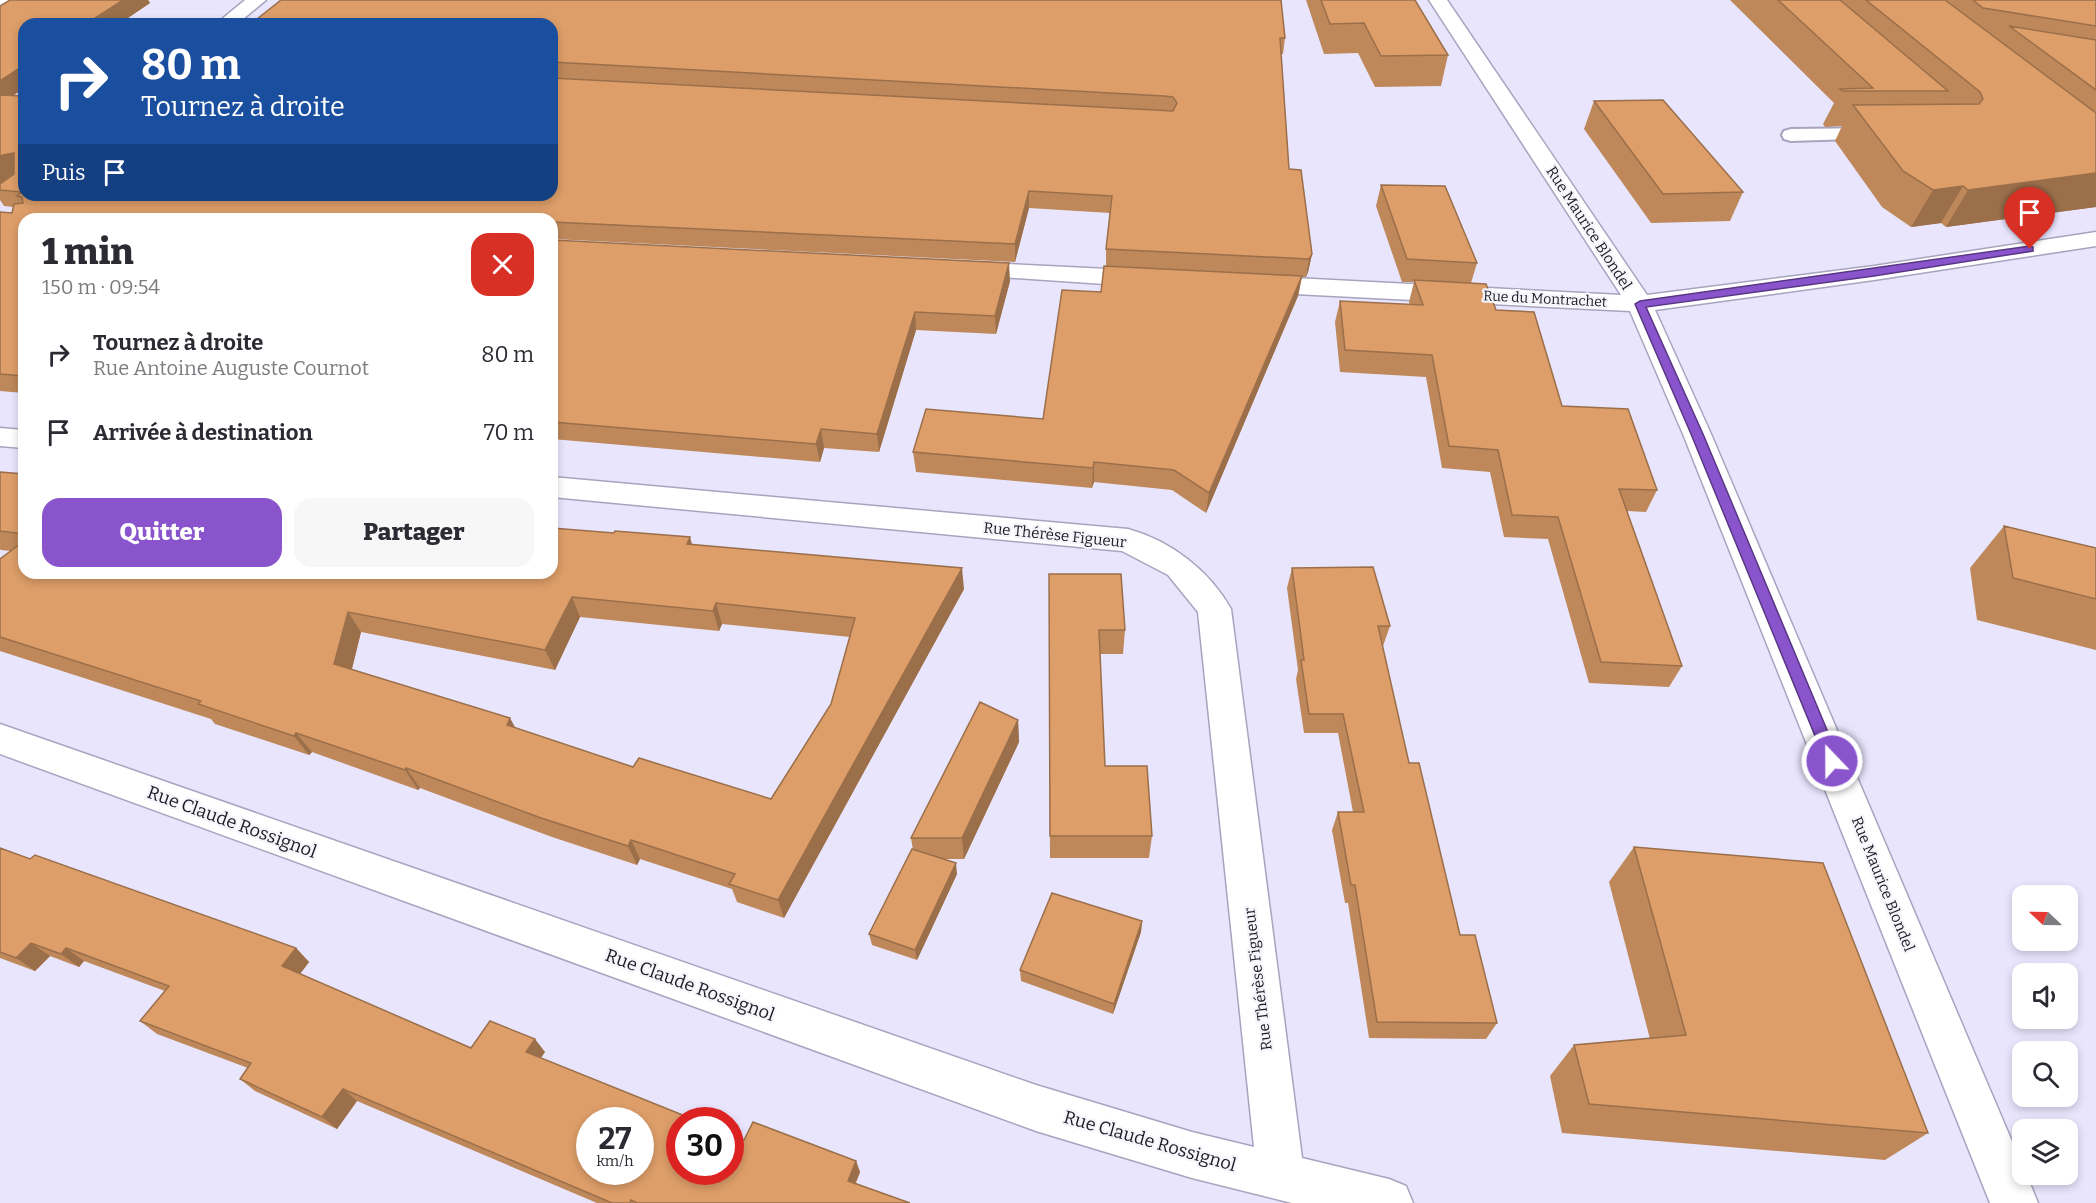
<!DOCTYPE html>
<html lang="fr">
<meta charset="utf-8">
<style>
:root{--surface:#fff;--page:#f7f7f7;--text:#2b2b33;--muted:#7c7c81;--accent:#8954cc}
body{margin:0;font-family:Bitter,serif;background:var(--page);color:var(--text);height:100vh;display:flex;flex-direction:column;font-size:22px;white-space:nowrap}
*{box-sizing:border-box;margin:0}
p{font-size:20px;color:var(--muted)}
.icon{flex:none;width:33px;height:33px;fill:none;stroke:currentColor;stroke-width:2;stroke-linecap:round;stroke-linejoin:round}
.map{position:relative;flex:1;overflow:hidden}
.details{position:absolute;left:18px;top:213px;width:540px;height:366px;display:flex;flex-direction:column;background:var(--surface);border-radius:18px;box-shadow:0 3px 9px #0003}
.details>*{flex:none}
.banner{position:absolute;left:18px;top:18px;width:540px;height:183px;border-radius:18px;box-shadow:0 3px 9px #0003;background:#1a4fa0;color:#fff;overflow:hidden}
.needle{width:39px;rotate:292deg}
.buttons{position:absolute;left:2012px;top:885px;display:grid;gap:12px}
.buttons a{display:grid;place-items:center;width:66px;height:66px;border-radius:12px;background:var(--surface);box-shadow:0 3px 9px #0003;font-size:30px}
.speed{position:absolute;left:576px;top:1107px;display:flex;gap:12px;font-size:30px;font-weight:700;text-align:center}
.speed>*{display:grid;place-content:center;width:78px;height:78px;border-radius:50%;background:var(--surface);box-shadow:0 3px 9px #0003;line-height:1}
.speed small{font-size:15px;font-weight:400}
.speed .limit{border:9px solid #d22;background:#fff;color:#111}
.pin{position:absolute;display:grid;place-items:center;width:51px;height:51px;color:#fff;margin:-62px -26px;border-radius:50% 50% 50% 0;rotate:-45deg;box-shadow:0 0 6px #0007}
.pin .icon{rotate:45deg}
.me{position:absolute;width:66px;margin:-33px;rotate:338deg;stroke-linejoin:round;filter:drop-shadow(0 0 4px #0008)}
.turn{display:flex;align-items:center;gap:21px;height:126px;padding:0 24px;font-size:27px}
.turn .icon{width:78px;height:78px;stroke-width:2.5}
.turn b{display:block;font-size:42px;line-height:51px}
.then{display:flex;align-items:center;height:57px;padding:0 24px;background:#0003;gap:12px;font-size:22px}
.round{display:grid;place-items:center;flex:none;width:63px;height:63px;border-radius:18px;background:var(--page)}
.summary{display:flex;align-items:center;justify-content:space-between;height:102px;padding:0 24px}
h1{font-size:36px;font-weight:800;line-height:45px}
.primary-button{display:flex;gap:12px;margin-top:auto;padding:12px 24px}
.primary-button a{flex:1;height:69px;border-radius:18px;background:var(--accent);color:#fff;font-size:24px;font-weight:800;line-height:69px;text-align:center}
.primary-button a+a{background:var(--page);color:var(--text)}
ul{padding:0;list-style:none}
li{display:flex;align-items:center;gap:18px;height:78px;padding:0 24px}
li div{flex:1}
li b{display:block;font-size:22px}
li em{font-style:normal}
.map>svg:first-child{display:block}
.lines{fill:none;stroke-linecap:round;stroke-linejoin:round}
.service-casing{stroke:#a7a4bf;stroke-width:4}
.minor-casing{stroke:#a7a4bf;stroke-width:3}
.secondary-casing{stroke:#a7a4bf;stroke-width:3}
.service{fill:#fff;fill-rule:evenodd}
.minor{fill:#fff;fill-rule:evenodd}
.secondary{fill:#fff;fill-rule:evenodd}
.wall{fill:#be885a;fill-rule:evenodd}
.shaded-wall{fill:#9b6f4a}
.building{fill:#dd9e69;stroke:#9b6f4a;stroke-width:1.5;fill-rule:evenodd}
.route{fill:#8954cc;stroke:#593785;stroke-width:1.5}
.labels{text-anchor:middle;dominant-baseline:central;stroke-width:4.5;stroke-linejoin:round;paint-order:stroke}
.far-street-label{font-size:14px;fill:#1b1a24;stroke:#f5f5fb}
.street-label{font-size:15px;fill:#1b1a24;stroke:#f5f5fb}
.near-street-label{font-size:18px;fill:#1b1a24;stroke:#f5f5fb}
</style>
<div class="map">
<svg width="2096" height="1203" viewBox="0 0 2096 1203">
<rect width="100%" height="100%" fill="#e8e5fd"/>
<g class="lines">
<defs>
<path id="service" d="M 0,0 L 24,0 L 25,10 L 0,25 L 0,13 L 9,7 L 0,7 Z
M 1876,128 L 1883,130 L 1885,134 L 1883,138 L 1791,141 L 1784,139 L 1782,135 L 1784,131 L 1791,129 Z"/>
<path id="minor" d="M 1429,0 L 1447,0 L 1647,295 L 1874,266 L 2096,232 L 2096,246 L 1874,280 L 1655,310 L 1711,434 L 2022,1165 L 2022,1174 L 2026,1174 L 2038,1203 L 1990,1203 L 1683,434 L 1630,311 L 1254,292 L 1245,289 L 1241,284 L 1245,279 L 1254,276 L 1621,295 Z
M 966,262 L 1149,271 L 1158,274 L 1162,279 L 1158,284 L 1149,287 L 957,274 L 954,269 L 957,264 Z
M 0,428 L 24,430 L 24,448 L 0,446 Z
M 552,477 L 1128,529 C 1171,541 1209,570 1231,609 L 1302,1158 L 1389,1179 L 1406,1186 L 1413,1203 L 1292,1203 L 1192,1178 L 1036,1131 L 0,754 L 0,724 L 1036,1085 L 1192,1132 L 1254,1147 L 1198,612 L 1168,575 L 1122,551 L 552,497 Z"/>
<path id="secondary" d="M 245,0 L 266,0 L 237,24 L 216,24 Z"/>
</defs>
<use href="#service" class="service-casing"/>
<use href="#minor" class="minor-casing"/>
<use href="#secondary" class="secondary-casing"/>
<use href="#service" class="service"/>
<use href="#minor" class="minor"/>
<use href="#secondary" class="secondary"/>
</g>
<path class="wall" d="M 10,0 L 148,0 L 150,3 L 119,24 L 24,24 L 24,88 L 13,96 L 24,96 L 24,195 L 552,195 L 552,78 L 638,83 L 552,78 L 552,24 L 258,24 L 259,23 L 257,19 L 281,0 L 1281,0 L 1285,38 L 1283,54 L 1281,54 L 1289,169 L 1301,170 L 1312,254 L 1308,272 L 1306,277 L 1302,277 L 1298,296 L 1206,513 L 1172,490 L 1094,482 L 1092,488 L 916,472 L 913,452 L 926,409 L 1043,419 L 1062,290 L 1101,292 L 1104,266 L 1106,266 L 1106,249 L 1110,213 L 1029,208 L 1015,262 L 552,239 L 552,219 L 24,219 L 24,393 L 0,391 L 0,212 L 12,213 L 13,207 L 4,206 L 0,200 L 0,6 Z
M 1306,0 L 1415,0 L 1448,55 L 1441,86 L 1375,87 L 1358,53 L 1324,54 Z
M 1730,0 L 2096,0 L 2096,207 L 1946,227 L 1941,223 L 1911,227 L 1882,207 L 1835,141 L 1842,126 L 1825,127 L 1823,124 L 1834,103 Z
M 1594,101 L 1743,192 L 1730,221 L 1651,223 L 1584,129 Z
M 1381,185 L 1477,263 L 1471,283 L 1496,310 L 1562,406 L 1657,490 L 1646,512 L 1627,511 L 1682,666 L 1669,687 L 1589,683 L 1548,539 L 1504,537 L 1490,472 L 1442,468 L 1426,377 L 1340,372 L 1335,322 L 1340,301 L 1410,305 L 1409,302 L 1414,282 L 1402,282 L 1376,206 Z
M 552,240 L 1010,281 L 996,334 L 916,330 L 879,452 L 824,448 L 820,462 L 552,439 Z
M 0,472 L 24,474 L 24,573 L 692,545 L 964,589 L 784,918 L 737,902 L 732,889 L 640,859 L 637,865 L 552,837 L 420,788 L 418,790 L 312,752 L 309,755 L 215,724 L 211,719 L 0,651 L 0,559 L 11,551 L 1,550 L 0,549 ZM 580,617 L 719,631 L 722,624 L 850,637 L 831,704 L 771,799 L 633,767 L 515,728 L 352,669 L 361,632 L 555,670 Z
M 2004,526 L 2096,548 L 2096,650 L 1977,620 L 1970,568 Z
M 1292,568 L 1390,626 L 1383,646 L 1382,646 L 1409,763 L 1460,935 L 1497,1023 L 1486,1039 L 1369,1038 L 1348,903 L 1345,903 L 1332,830 L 1338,812 L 1353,812 L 1338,733 L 1304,733 L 1296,679 L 1298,670 L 1287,588 Z
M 1049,574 L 1125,630 L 1123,654 L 1100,654 L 1105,766 L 1152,836 L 1149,858 L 1050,858 Z
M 1018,720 L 1019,742 L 964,859 L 942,859 L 957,874 L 917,960 L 872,945 L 869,934 L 913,850 L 911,838 Z
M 1634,847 L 1928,1133 L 1885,1160 L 1562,1133 L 1550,1076 L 1574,1045 L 1650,1039 L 1609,882 Z
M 0,848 L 30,859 L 296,948 L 309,962 L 300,974 L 471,1048 L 545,1052 L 541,1058 L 744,1140 L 856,1161 L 860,1172 L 856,1183 L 910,1203 L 597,1203 L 357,1101 L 337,1129 L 255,1091 L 240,1079 L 248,1068 L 157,1034 L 140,1021 L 165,991 L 84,961 L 79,967 L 50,956 L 35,971 L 0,958 Z
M 1142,921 L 1141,932 L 1113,1014 L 1021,981 L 1020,970 Z"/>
<path class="shaded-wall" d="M 123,0 L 148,0 L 150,3 L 119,24 L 86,24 Z
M 24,65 L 24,88 L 0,104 L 0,81 Z
M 14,153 L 15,172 L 0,184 L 0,157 L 3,155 Z
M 2096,173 L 2096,207 L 1946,227 L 1968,190 Z
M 1963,186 L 1941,223 L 1911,227 L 1933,190 Z
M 1029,191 L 1029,208 L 1015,262 L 1015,244 Z
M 1312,254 L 1308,272 L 1306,277 L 1309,259 Z
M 1009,263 L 1010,281 L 996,334 L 995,316 Z
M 1302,276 L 1298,296 L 1206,513 L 1209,493 Z
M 915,312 L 916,330 L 879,452 L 877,434 Z
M 821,429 L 824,448 L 820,462 L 816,444 Z
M 1094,462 L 1094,482 L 1092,488 L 1093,468 Z
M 690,537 L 696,558 L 687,544 Z
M 962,568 L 964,589 L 784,918 L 778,900 Z
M 572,597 L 580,617 L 555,670 L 545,650 Z
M 716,603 L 722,624 L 719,631 L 713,611 Z
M 348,612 L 361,632 L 348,684 L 334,664 Z
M 510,718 L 521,738 L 507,725 Z
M 1018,720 L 1019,742 L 964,859 L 962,838 Z
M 296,733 L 312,752 L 309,755 L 294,736 Z
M 406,768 L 420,788 L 418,790 L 405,770 Z
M 631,840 L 640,859 L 637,865 L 628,846 Z
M 956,863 L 957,874 L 917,960 L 915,950 Z
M 1142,921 L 1141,932 L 1113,1014 L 1114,1004 Z
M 31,943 L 50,956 L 35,971 L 16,958 Z
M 66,948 L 84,961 L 79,967 L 61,954 Z
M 296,948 L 309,962 L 296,979 L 282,966 Z
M 535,1039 L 545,1052 L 536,1064 L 526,1052 Z
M 343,1089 L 357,1101 L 337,1129 L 322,1117 Z
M 856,1161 L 860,1172 L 852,1191 L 848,1181 Z"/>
<path class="building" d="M 10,0 L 123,0 L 86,24 L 24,24 L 24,65 L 0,81 L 0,6 Z
M 281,0 L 1281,0 L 1285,38 L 1280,38 L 1289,169 L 1301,170 L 1312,254 L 1309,259 L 1106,249 L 1112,196 L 1029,191 L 1015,244 L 552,222 L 552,219 L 24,219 L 24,376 L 0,374 L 0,212 L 12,213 L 14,204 L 23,203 L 22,197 L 17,196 L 22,192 L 0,190 L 0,184 L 14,174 L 14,153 L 3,155 L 0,157 L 0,95 L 24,96 L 24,195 L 552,195 L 552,78 L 1173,111 L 1177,103 L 1173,97 L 1164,96 L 552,62 L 552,24 L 258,24 L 265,19 L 257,19 Z
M 1321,0 L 1415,0 L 1448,55 L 1381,56 L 1364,23 L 1330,24 Z
M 1778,0 L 1840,0 L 1948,91 L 1842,91 L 1840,89 L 1873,88 Z
M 1866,0 L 1945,0 L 2096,113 L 2096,173 L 1968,190 L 1963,186 L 1933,190 L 1903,171 L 1853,105 L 1979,104 L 1983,99 L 1980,92 Z
M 1973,0 L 2096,0 L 2096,26 L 1983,8 Z
M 2009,26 L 2096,40 L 2096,90 Z
M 1663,100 L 1743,192 L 1663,194 L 1594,101 Z
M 1381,185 L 1445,186 L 1477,263 L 1407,259 Z
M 552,240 L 1009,263 L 995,316 L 915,312 L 877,434 L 821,429 L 816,444 L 552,422 Z
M 1104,266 L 1302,276 L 1209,493 L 1174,470 L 1094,462 L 1093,468 L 913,452 L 926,409 L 1043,419 L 1062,290 L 1101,292 Z
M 1414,280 L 1486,284 L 1496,310 L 1534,312 L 1562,406 L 1628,409 L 1657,490 L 1619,489 L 1682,666 L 1601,662 L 1558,517 L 1512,515 L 1498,450 L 1449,446 L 1432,355 L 1345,350 L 1340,301 L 1423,305 Z
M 0,472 L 24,474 L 24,534 L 0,531 Z
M 2004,526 L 2096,548 L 2096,599 L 2013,578 Z
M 552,528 L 614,533 L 615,531 L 690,537 L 687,544 L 962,568 L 778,900 L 729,884 L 735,874 L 631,840 L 628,846 L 541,818 L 406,768 L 405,770 L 296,733 L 294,736 L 198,704 L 201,701 L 0,637 L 0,559 L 24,541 L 24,573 L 552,573 ZM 572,597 L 713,611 L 716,603 L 855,618 L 831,704 L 771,799 L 639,758 L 633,767 L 507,725 L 510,718 L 334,664 L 348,612 L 545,650 Z
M 1373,567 L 1390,626 L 1378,626 L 1409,763 L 1419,763 L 1460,935 L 1475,935 L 1497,1023 L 1377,1022 L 1355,885 L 1351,885 L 1338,812 L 1364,812 L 1343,714 L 1309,714 L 1301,660 L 1304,660 L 1292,568 Z
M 1049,574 L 1121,574 L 1125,630 L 1099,630 L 1105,766 L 1147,766 L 1152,836 L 1050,836 Z
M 980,702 L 1018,720 L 962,838 L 911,838 Z
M 1634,847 L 1823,863 L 1928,1133 L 1589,1104 L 1574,1045 L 1686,1035 Z
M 0,848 L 30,859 L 35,855 L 296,948 L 282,966 L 471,1048 L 490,1021 L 535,1039 L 526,1052 L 695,1120 L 680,1120 L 680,1172 L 730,1172 L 730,1135 L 744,1140 L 753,1122 L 856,1161 L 848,1181 L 910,1203 L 637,1203 L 631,1200 L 630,1203 L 612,1203 L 343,1089 L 322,1117 L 240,1079 L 251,1063 L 140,1021 L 169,986 L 66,948 L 61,954 L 31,943 L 16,958 L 0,952 ZM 590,1120 L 640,1120 L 640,1172 L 590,1172 Z
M 912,849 L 956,863 L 915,950 L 869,934 Z
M 1052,893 L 1142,921 L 1114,1004 L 1020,970 Z"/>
<path class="route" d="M 2030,246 L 2033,247 L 2033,251 L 1874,276 L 1646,307 L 1703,434 L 1840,761 L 1838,765 L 1832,767 L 1827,765 L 1691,434 L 1635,304 L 1640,301 Z"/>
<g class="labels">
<g class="far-street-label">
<text transform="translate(1545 299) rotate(3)">Rue du Montrachet</text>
</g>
<g class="street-label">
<text transform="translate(1589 228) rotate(57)">Rue Maurice Blondel</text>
<text transform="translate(1055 535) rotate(6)">Rue Thérèse Figueur</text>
<text transform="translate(1883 884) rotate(68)">Rue Maurice Blondel</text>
<text transform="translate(1258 979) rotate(-97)">Rue Thérèse Figueur</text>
</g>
<g class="near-street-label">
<text transform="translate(232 822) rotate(20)">Rue Claude Rossignol</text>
<text transform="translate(690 985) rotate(20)">Rue Claude Rossignol</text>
<text transform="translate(1150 1141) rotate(16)">Rue Claude Rossignol</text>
</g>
</g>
</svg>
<div class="buttons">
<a><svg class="needle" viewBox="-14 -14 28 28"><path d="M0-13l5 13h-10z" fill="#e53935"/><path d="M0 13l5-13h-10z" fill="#7c7c81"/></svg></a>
<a><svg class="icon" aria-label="sound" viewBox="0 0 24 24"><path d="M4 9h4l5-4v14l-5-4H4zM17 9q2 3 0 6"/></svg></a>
<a><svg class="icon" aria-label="search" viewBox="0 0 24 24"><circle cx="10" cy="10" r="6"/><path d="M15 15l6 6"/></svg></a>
<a><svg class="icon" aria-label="layers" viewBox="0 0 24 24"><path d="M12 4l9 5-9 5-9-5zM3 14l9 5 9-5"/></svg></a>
</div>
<div class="speed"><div>27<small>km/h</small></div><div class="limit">30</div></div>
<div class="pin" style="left:2030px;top:249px;background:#d93025"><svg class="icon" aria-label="arrive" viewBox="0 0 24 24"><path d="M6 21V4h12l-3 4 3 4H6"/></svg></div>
<svg class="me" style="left:1832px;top:761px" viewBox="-20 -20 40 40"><circle r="17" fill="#8954cc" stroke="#fff" stroke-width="3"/><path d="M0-11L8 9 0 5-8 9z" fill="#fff"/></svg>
<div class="banner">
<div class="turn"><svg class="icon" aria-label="right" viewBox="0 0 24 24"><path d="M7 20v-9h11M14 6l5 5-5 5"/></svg><div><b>80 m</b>Tournez à droite</div></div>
<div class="then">Puis<svg class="icon" aria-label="arrive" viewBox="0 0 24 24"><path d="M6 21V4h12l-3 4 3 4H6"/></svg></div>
</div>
<section class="details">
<div class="summary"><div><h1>1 min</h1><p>150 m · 09:54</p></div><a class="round" style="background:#d93025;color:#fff"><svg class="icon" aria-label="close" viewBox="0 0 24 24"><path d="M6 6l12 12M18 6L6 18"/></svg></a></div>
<ul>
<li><svg class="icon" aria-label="right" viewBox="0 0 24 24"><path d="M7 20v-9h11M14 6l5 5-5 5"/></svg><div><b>Tournez à droite</b><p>Rue Antoine Auguste Cournot</p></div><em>80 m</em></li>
<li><svg class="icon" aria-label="arrive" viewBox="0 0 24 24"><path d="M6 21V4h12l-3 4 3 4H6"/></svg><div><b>Arrivée à destination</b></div><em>70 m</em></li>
</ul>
<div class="primary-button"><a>Quitter</a><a>Partager</a></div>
</section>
</div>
